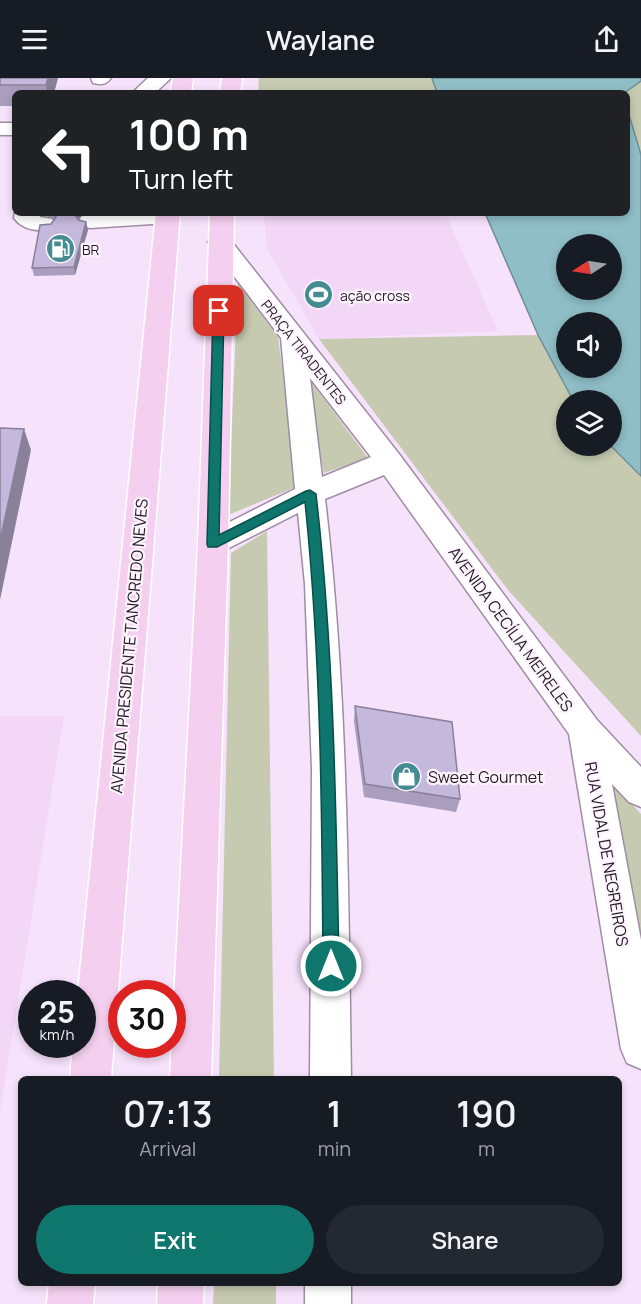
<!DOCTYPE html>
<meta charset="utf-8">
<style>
:root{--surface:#171b24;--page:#242831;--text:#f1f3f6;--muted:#9ea1a6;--accent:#0f766e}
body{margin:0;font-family:Manrope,sans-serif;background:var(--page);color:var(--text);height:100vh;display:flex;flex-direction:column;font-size:22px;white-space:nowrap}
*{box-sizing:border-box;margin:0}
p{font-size:20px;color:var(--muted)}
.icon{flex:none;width:33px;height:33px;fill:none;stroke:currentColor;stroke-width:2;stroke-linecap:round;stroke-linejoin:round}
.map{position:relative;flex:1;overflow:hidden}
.side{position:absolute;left:18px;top:998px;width:604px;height:210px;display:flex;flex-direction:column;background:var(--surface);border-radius:9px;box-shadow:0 3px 9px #0003}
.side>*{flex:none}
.hud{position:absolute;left:12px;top:12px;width:618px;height:126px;border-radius:9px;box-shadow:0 3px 9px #0003;background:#202124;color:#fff;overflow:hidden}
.needle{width:39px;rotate:258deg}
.fabs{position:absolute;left:556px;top:156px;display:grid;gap:12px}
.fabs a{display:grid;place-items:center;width:66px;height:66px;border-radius:50%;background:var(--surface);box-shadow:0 3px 9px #0003;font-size:30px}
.speed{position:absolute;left:18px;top:902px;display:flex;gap:12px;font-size:30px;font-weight:700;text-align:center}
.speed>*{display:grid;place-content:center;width:78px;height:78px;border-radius:50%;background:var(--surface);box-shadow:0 3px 9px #0003;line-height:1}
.speed small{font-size:15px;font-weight:400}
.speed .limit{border:9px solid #d22;background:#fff;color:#111}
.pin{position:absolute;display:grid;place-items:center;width:51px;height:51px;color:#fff;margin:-26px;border-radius:12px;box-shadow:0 3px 9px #0006}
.me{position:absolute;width:66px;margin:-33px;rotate:0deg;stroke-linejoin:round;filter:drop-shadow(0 0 4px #0008)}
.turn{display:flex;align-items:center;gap:21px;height:126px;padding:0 18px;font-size:27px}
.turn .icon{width:78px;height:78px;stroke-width:2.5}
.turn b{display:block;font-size:42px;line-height:51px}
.eta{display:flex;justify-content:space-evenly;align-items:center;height:102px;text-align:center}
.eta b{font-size:36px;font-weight:600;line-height:42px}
.cta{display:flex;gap:12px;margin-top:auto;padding:12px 18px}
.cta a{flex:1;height:69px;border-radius:36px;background:var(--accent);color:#fff;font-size:24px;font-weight:600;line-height:69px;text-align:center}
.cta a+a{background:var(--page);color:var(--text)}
header{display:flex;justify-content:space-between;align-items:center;height:78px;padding:0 18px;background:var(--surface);font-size:27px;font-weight:600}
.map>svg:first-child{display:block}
.built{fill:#f2d7f7}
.green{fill:#c5cab0}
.water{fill:#8fbec7;stroke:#6f8d96;stroke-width:1.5;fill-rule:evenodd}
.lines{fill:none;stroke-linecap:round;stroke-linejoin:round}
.minor-casing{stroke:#a08ca4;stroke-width:3}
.major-casing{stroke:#fff;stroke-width:3}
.minor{fill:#fff;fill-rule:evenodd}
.major{fill:#f5cfef;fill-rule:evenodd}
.wall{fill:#a99ebd}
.shaded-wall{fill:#89819a}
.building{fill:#c4b8dc;stroke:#89819a;stroke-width:1.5}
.route{fill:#0f766e;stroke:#0a4d48;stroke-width:1.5}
.labels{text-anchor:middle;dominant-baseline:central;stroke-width:4.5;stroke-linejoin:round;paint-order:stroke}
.far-poi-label{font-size:14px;fill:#231b24;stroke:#fdf4fe;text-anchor:start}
.far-street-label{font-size:14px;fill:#231b24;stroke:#fdf4fe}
.street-label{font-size:16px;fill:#231b24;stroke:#fdf4fe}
.poi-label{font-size:16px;fill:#231b24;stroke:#fdf4fe;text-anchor:start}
</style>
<header><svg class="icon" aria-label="menu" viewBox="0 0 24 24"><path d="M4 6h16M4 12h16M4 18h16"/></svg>Waylane<svg class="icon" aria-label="share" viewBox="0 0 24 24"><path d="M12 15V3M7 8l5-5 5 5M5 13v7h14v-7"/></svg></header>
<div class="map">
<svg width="641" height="1226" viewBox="0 0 641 1226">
<rect width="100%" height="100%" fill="#f7e2fc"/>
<path class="built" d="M 264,135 L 445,135 L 498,253 L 319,261 L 266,169 Z
M 0,638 L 64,638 L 0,1034 Z"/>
<path class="green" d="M 259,0 L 432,0 L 437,15 L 258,15 Z
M 641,3 L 641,77 L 627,30 L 627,15 L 624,15 Z
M 238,206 L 278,259 L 298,408 L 228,437 Z
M 538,257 L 573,322 L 567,322 L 567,368 L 611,368 L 641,398 L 641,658 L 508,512 L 319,261 Z
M 300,289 L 368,380 L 324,395 Z
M 267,453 L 274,1000 L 219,1000 L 231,475 Z
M 574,663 L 641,736 L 641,927 Z
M 214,1205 L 276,1205 L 276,1226 L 213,1226 Z"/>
<path class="water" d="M 432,0 L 641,0 L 641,3 L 624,15 L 437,15 Z
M 627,30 L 641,77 L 641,398 L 611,368 L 612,322 L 573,322 L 538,257 L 485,135 L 627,135 ZM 567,166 L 612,166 L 612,212 L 567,212 ZM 567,244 L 612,244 L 612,290 L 567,290 Z"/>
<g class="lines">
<defs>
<path id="minor" d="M 91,0 L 111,0 C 106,7 101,7 93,5 Z
M 148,0 L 171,0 L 155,15 L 132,15 Z
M 0,45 L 15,45 L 15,57 L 0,57 Z
M 15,134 L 38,135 L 40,139 L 52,141 L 56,146 L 52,151 C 38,154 23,152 14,140 Z
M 106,135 L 177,135 L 180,138 L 176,143 L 168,145 L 90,150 L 82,148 L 78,143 L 82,138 Z
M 220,157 L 228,159 L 399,376 L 597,642 L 641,689 L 641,729 L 629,724 L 612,706 L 641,862 L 641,991 L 627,985 L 621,971 L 569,656 L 384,397 L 325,421 C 348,614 348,807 351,1000 L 310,1000 L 312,691 L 305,506 L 298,435 L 213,478 L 202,474 L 198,466 L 202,458 L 295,411 L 281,260 L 208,164 L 212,159 ZM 310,300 L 371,379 L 322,399 Z
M 305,1204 L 351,1204 L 351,1226 L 305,1226 Z"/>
<path id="major" d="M 173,0 L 193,0 L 191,15 L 171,15 Z
M 222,0 L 242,0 L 240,15 L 220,15 Z
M 156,135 L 180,135 L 111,1000 L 70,1000 L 73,966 L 82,966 L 82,915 L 78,915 Z
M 210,135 L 234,135 L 228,466 L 211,1000 L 170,1000 L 198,466 Z
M 49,1204 L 95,1204 L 93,1226 L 47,1226 Z
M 158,1204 L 204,1204 L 203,1226 L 157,1226 Z"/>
</defs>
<use href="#minor" class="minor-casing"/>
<use href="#major" class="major-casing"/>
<use href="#minor" class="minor"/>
<use href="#major" class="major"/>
</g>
<path class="wall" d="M 0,0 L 58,0 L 54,15 L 15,15 L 15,28 L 0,28 Z
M 45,135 L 88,135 L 82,136 L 78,141 L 79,142 L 86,144 L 88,152 L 75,197 L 34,198 L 32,190 L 51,146 L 55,141 L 54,140 L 45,138 Z
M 355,628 L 460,721 L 456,734 L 364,719 L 354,643 Z"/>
<path class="shaded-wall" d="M 48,0 L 58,0 L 54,15 L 47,15 L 46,7 Z
M 75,135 L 88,135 L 82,136 L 76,143 Z
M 86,144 L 88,152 L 75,197 L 74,189 Z
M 24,351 L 31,372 L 0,522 L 0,463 Z"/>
<path class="building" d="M 0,0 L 48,0 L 46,7 L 0,7 Z
M 54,135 L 75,135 L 74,136 L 79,142 L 86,144 L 74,189 L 32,190 L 40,147 L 51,146 L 56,139 Z
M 0,350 L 24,351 L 0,463 Z
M 355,628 L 452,644 L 460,721 L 365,706 Z"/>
<path class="route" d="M 219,230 L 224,233 L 219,457 L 306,413 L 310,412 L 316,416 C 334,573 336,730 339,888 L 336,894 L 331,896 L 325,894 L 323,888 C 322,733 321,578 305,424 L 217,469 L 208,469 L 207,466 L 213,233 Z"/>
<defs>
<symbol id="fuel-disc" viewBox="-11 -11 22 22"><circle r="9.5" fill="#448b93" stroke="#fdf4fe"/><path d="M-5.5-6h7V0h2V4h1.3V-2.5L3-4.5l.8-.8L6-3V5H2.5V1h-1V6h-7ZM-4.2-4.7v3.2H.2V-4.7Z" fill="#fff"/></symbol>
<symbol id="stadium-disc" viewBox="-11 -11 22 22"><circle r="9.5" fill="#448b93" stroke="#fdf4fe"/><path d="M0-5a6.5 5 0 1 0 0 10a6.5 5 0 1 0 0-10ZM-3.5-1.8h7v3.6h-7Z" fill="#fff"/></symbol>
<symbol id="shop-disc" viewBox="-11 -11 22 22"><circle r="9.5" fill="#448b93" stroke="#fdf4fe"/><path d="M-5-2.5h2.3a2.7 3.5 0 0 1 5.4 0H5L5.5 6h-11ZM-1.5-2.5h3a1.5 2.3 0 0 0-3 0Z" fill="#fff"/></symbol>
</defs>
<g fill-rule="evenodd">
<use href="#fuel-disc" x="44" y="154" width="33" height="33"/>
<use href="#stadium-disc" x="302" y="200" width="33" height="33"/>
<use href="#shop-disc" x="390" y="682" width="33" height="33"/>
</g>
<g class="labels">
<g class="far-poi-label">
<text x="82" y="171">BR</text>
<text x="340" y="217">ação cross</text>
</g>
<g class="far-street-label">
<text transform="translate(304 274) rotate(52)">PRAÇA TIRADENTES</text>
</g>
<g class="street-label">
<text transform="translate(511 551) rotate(54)">AVENIDA CECÍLIA MEIRELES</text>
<text transform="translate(129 568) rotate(-85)">AVENIDA PRESIDENTE TANCREDO NEVES</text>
<text transform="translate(607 776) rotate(80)">RUA VIDAL DE NEGREIROS</text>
</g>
<g class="poi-label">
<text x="428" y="699">Sweet Gourmet</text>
</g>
</g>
</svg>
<div class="fabs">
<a><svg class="needle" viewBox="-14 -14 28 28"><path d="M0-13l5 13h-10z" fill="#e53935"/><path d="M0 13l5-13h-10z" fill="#9ea1a6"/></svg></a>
<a><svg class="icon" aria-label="sound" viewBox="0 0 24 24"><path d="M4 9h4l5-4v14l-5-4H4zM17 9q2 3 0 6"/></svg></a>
<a><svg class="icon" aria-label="layers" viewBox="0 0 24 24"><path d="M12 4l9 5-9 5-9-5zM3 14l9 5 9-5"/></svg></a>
</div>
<div class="speed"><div>25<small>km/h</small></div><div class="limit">30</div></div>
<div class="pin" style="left:219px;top:233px;background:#d93025"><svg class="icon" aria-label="arrive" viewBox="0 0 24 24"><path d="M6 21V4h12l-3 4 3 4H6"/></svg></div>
<svg class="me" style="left:331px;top:888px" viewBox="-20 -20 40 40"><circle r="17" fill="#0f766e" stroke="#fff" stroke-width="3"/><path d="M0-11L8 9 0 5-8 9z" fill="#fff"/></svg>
<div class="hud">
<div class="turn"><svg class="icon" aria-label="left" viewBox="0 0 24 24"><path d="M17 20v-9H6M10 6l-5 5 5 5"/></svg><div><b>100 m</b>Turn left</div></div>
</div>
<section class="side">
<div class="eta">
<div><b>07:13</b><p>Arrival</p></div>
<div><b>1</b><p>min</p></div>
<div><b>190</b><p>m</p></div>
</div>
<div class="cta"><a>Exit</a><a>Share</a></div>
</section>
</div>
